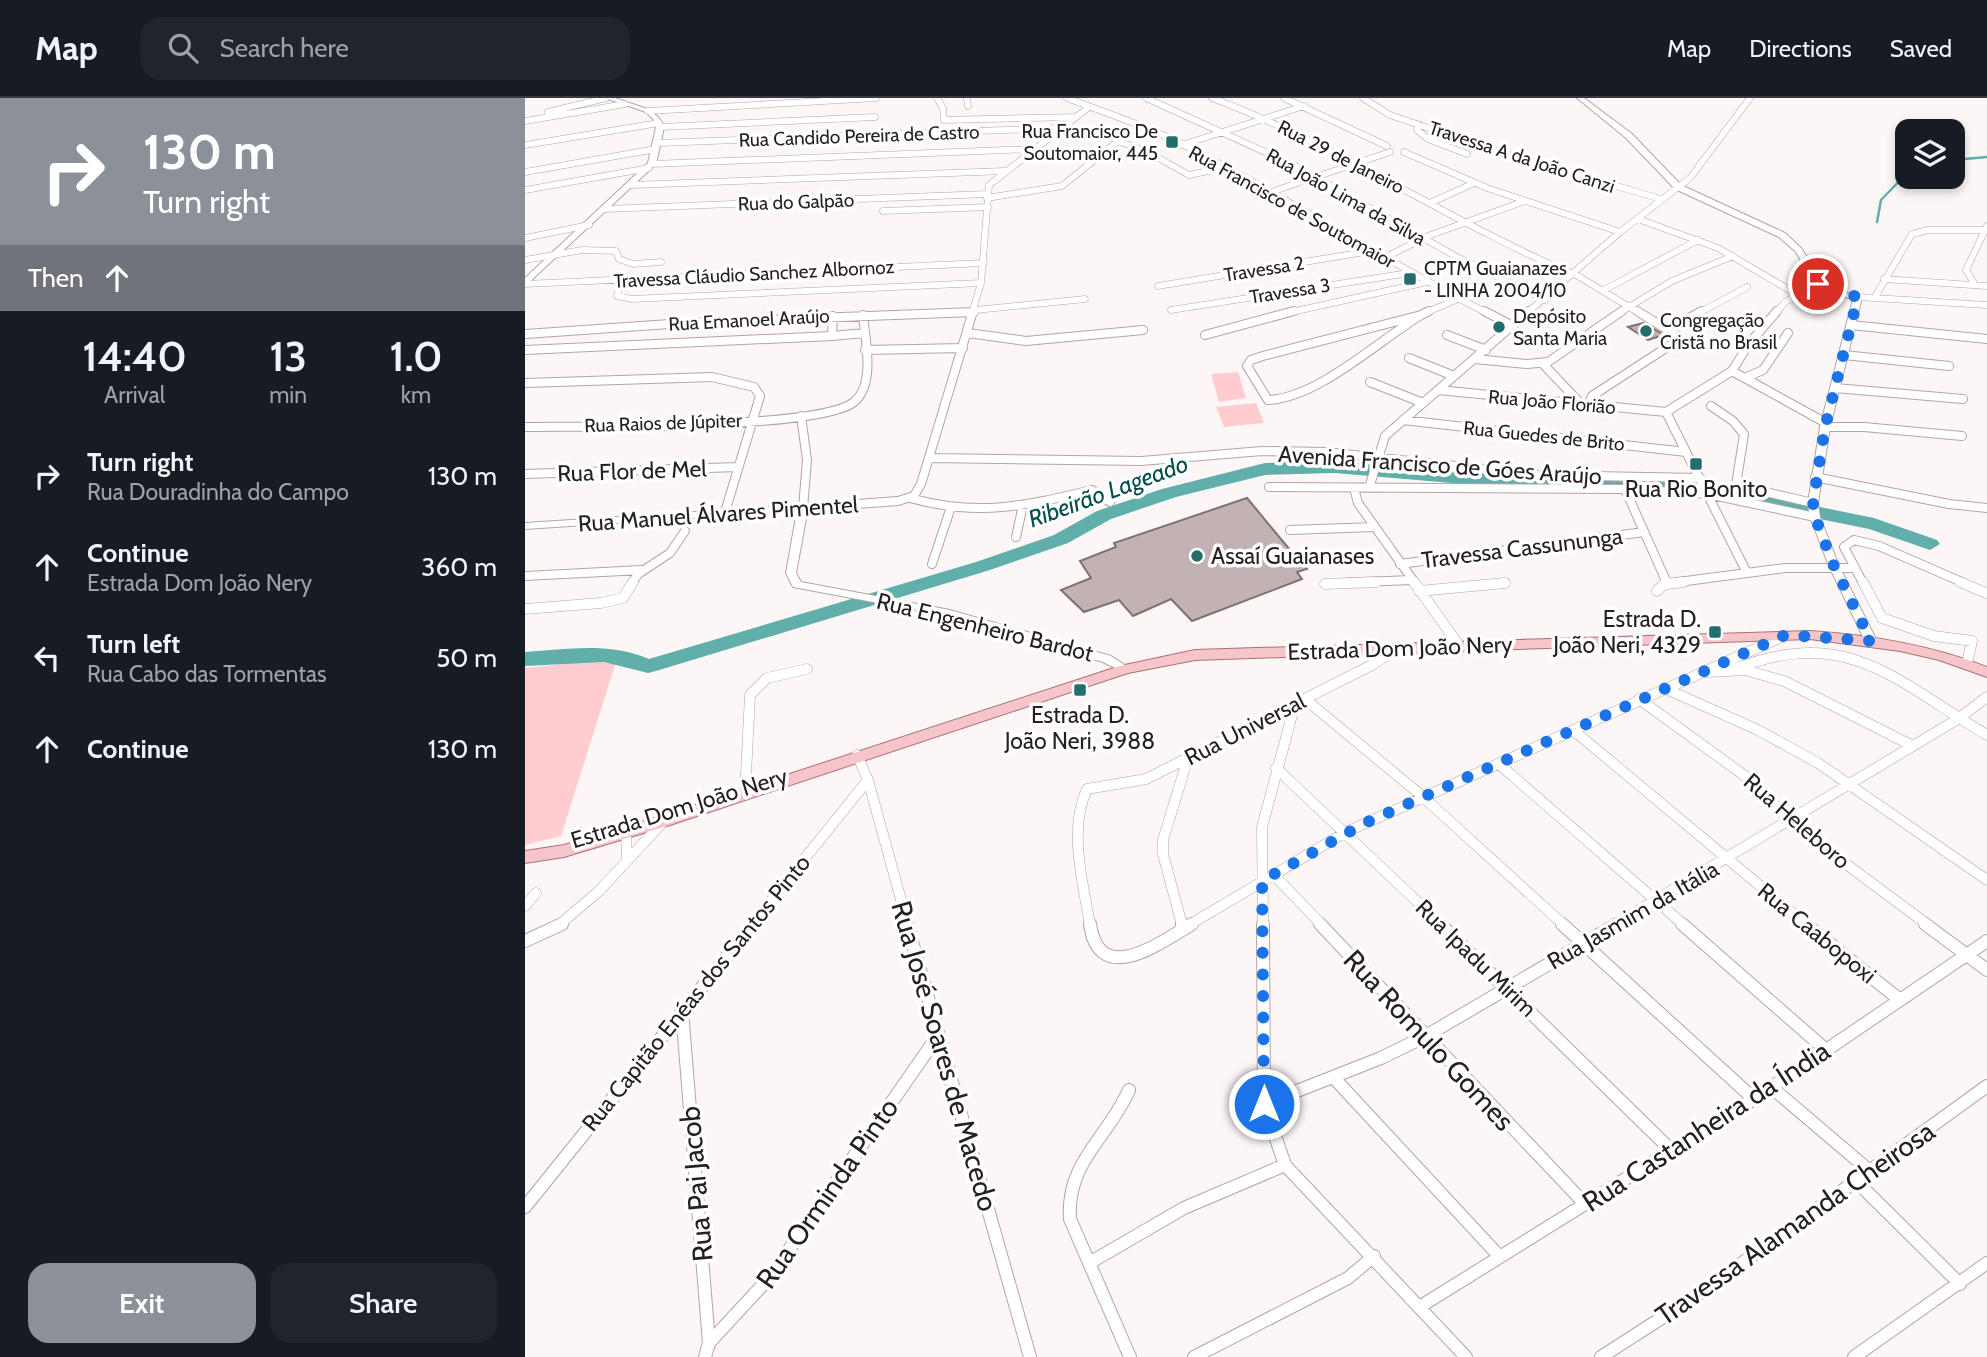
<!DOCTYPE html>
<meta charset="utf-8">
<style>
:root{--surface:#171b24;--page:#20242c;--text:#f1f3f6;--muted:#9ea1a6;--line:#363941;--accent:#8c9099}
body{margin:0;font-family:Cabin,sans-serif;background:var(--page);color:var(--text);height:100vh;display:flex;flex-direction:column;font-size:26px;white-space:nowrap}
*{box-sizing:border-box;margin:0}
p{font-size:23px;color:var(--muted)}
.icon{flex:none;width:38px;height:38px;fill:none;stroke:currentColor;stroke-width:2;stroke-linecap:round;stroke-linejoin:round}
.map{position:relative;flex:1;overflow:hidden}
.panel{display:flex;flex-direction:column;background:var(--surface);width:525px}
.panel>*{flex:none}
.hud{background:#8c9099;color:#fff;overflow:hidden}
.fabs{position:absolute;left:1370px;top:21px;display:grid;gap:14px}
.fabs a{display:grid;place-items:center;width:70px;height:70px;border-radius:14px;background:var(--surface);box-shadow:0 4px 10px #0003;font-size:35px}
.pin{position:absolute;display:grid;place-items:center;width:60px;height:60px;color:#fff;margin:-30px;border:4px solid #fff;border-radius:50%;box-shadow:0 2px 7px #0007}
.me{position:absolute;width:77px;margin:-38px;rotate:0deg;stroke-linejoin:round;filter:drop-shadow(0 0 5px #0008)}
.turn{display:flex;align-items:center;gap:24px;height:147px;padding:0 28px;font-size:32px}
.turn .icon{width:91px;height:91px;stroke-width:2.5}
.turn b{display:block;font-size:49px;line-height:60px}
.then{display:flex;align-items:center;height:66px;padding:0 28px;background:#0003;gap:14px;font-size:26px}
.eta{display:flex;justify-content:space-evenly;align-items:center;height:119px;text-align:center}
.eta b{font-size:42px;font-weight:600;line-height:49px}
.primary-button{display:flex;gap:14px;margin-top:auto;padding:14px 28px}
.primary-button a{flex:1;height:80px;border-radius:21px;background:var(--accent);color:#fff;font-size:28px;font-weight:600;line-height:80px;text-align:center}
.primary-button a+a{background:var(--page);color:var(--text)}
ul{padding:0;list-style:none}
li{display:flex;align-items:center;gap:21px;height:91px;padding:0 28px}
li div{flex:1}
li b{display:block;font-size:26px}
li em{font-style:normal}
header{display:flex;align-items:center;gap:42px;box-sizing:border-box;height:98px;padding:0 35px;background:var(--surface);border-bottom:2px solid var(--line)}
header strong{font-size:33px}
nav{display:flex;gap:38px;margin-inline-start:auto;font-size:24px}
.search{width:490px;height:63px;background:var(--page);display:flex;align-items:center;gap:18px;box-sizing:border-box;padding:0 24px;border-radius:21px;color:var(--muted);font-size:26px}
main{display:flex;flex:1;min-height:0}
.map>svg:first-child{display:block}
.green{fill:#ffccd0}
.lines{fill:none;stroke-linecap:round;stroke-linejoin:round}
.stream{stroke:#60afab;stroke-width:2.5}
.river{fill:#60afab;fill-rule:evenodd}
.building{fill:#c3b2b3;stroke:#807071;stroke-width:2}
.minor-far3-casing{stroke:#b5a4a5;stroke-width:7}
.minor-far2-casing{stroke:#b5a4a5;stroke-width:10}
.minor-far1-casing{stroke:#b5a4a5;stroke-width:11}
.minor-casing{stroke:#b5a4a5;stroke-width:14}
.tertiary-casing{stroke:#b5a4a5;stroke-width:2}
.primary-casing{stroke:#a97276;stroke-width:2}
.minor-far3{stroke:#fff;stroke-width:6}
.minor-far2{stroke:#fff;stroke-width:8}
.minor-far1{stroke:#fff;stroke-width:10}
.minor{stroke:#fff;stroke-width:12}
.tertiary{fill:#fff;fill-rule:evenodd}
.primary{fill:#f6c5c9;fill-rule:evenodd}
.route{stroke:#1a73e8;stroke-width:12;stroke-dasharray:0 21.6}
.poi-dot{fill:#236d6a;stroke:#fff;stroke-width:2.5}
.labels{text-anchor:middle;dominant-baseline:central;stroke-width:7;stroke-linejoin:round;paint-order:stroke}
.far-poi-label{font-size:19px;fill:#261f20;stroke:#fff;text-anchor:start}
.far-street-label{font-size:19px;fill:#261f20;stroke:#fff}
.street-label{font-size:23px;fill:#261f20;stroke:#fff}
.poi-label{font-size:23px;fill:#261f20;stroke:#fff}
.water-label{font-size:24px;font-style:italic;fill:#024e4b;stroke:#fff}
.near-street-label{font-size:28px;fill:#261f20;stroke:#fff}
</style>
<header>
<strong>Map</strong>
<div class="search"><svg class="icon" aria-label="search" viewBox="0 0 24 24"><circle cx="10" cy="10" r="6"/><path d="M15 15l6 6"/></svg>Search here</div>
<nav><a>Map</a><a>Directions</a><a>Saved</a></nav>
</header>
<main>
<section class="panel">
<div class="hud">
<div class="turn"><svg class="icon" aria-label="right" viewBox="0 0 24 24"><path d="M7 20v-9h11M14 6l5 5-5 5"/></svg><div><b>130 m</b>Turn right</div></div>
<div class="then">Then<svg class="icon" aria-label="ahead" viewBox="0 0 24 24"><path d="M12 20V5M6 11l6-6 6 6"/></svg></div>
</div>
<div class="eta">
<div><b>14:40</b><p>Arrival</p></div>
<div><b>13</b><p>min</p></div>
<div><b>1.0</b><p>km</p></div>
</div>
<ul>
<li><svg class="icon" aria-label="right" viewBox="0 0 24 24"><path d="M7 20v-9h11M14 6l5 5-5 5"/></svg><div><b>Turn right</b><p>Rua Douradinha do Campo</p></div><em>130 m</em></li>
<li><svg class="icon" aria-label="ahead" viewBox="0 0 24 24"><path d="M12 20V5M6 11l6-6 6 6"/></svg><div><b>Continue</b><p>Estrada Dom João Nery</p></div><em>360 m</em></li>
<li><svg class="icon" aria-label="left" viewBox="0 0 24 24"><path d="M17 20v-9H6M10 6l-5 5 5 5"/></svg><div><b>Turn left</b><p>Rua Cabo das Tormentas</p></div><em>50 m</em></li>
<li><svg class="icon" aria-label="ahead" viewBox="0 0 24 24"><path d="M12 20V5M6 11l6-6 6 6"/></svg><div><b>Continue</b></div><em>130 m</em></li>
</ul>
<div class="primary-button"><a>Exit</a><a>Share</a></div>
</section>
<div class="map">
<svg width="1462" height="1259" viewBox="0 0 1462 1259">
<rect width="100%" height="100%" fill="#fdf6f6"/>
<path class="green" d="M 713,274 L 721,300 L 694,304 L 686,276 Z
M 731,305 L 739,325 L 699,329 L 691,309 Z
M 56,564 L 91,564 L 36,738 L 0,747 L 0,570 Z"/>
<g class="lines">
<path class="stream" d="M 1428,62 L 1462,59
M 1352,124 L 1356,102 L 1382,75"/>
<path class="river" d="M 810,363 L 997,379 L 1157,381 L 1349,420 L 1412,442 L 1415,446 L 1405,452 L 1344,431 L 1157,393 L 997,391 L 810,375 L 740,377 L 651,399 L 586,421 L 543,445 L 465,472 L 131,573 L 123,575 L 79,564 L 0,568 L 0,554 C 41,551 85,544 124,561 L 451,464 L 529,437 L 572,413 L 637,391 L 740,365 Z"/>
</g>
<path class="building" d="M 1118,225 L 1124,228 L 1139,237 L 1123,242 L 1103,229 Z
M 722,400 L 765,452 L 772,453 L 782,471 L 772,474 L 777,481 L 667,523 L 646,501 L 608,518 L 594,502 L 559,514 L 536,492 L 566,480 L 555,463 L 591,449 L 589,445 Z"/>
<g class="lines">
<defs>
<path id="minor-far3" d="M 412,0 L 418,10 L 419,22 L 551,19
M 442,0 L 443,8
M 542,0 C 578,14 616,26 651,43 C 757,96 856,161 962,215
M 621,0 L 769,67 L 932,159 L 1020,202
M 687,0 C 813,47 924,123 1047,176
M 759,0 L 862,48
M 838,0 L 865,17 L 962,50 L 1136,101
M 123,13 L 351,0
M 23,14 L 81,0
M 0,23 L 100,6
M 893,26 L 892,32 L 903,41 L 942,56
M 135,29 L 350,19
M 132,45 L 536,30
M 0,47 L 134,25
M 657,47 L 779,8
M 879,54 L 962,90 L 1095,134
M 127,66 L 508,51
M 0,74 L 131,51
M 106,87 L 480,73
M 0,92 L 124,70
M 746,94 L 865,54
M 462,100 L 537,88 L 593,43 L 623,54 L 664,77 L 698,70
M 905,105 L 949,85
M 81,111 L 462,96
M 358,113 L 463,109
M 1113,121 L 1193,150 L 1273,197 L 1260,204 L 1251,215
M 0,140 L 64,127
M 859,160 L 903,138 L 1000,103
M 0,162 L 57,152 L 91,153 L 94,161 L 108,166 L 136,164
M 1048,175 L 1114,215
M 1359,181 L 1462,188
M 96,183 L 92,198 L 107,201 L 456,185
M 0,186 L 459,165
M 1450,187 L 1441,172 L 1462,128
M 633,188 L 846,153
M 1079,192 L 1173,142
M 1333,199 L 1462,207
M 1350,199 L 1387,136 L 1403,132 L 1459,132
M 450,212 L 560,201
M 646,212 L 884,175
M 427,215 L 449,214
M 447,215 L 456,185 L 464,87 L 564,9
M 762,215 L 902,184
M 900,215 L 933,201
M 1002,215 L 1095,134 L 1165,80 L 1225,0
M 1094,215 L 1147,183 L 1208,158
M 1174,215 L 1222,189"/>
<path id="minor-far2" d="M 959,213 L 988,228
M 896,217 C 853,243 793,300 743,302 L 722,268 L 726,262 L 738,258 Z
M 896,217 L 904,213
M 1326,227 L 1462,241
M 1144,231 L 1177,213
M 443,235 L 501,243 L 618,232
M 0,236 L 159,225 L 449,214
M 680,237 L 769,213
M 922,237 L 961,252
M 307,238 L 339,235
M 0,252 L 307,238 L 308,218
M 340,252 L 438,250
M 1319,257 L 1424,268
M 884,260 L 929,278
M 950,261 L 1002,266 L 1023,264 L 1097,213
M 1018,266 L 1057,307
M 1207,273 L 1301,325
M 1222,279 L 1238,272 L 1263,235
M 845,284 L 898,305
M 0,285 L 187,279 L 229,289 L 235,298 L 200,414
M 1310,290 L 1438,301
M 913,292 L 1141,314
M 1063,307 L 1067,298 L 1150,244 L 1153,238 L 1112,213
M 1186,308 L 1208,323 L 1219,336 L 1211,387 L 1288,405
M 1141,314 L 1207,273 L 1223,247 L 1252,213
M 1141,314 L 1222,475
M 276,318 L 282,362 L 278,410 L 373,403 L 389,398 L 396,386 L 448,213
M 878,322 L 1161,354
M 0,329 C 55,328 294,332 329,304 C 351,286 340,241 338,217
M 1300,329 L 1339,329 L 1437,338
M 404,360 L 616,363 L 737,353 L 801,354 L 1014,377 L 1175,380
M 0,376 L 213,369
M 1290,379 L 1424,406 L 1462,410
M 744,389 L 1100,391 L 1183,396 L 1290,419
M 829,390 L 833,405 L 890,485
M 844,390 L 860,338 L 1004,213
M 1100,391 L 1142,485
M 385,400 C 453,419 501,408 567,392 L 585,404
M 765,432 L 849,429
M 491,439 L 498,407
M 407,466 L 426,409
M 875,466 L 1119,434
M 0,478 L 117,472
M 107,485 L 113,476 L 145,455 L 160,433
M 813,485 L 886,482
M 976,485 L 980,485
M 1146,485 L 1260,470 L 1330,470
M 1338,485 L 1319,449 L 1329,442 L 1354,448 L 1439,485"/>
<path id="minor-far1" d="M 889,484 L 935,549
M 1338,484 L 1357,520 L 1409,538 L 1447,543 L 1442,565
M 1435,484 L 1461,495
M 800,486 L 851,484
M 1142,486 L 1159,484
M 894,493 L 980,485
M 1132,493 L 1141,484
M 0,511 L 76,505 L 98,500 L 108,484
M 1207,572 C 1322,526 1369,582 1462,637
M 1182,574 L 1220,572 L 1259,583 L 1388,648
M 1139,590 L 1233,632 L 1293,665 L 1462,782
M 780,601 L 897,698 L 1039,827
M 1114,601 L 1227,683 L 1270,728 L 1403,827
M 1048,632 L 1282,827
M 332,657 L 343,682 L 383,827
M 974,666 L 1159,827
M 751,670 L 917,827
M 220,697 L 225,597 L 242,580 L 282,571
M 101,734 L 102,760
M 748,776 L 797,827
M 0,808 L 11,795
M 34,827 L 74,793 L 139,723
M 226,827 L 343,682
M 565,827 C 558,784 543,732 562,691 L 621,681 L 847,567 L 871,551
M 657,827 L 638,756 L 638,742 L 663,660
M 664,827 L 821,734 L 1259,538
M 738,827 L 737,729 L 770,606
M 1089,827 L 1433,621 L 1462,599"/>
<path id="minor" d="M 382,826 L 505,1259
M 565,826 C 574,891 636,844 667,826
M 657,826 L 658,830
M 738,826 L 739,1006 L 760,1067 L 941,1259
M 795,826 L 1060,1106
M 915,826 L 1147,1053
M 1037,826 L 1229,1001
M 1157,826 L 1301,952
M 1280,826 L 1375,902
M 1400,826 L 1462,872
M 0,843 L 37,826
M 157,913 L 184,1245 L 180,1259
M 809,980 L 975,1159
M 1246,989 L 1346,1074
M 604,992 C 583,1040 541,1064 545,1121 L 605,1259
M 739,1006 L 856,960 L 899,939 L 1092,826
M 1332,1084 L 1435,1186
M 0,1109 L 228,826
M 566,1164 L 659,1110 L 760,1067
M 896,1208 L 1229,1001 L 1462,843
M 184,1245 L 245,1179 L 412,939
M 669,1259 L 823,1180 L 849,1158
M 1076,1259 L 1177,1194 L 1462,988
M 1329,1259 L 1462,1165"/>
<path id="tertiary" d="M 80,0 L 90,0 L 125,12 L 134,20 L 139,29 L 131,66 L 0,188 L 0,180 L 123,65 L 131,29 L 129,22 L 121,14 Z
M 1052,0 L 1059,0 L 1107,36 L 1156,87 L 1260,135 L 1277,151 L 1296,184 L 1308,191 L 1337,199 L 1305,329 L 1293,405 L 1295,419 L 1314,468 L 1352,543 L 1350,545 L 1346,546 L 1340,543 L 1304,468 L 1285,419 L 1283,405 L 1295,329 L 1328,201 L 1302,195 L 1290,188 L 1271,154 L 1254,139 L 1150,91 L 1101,40 Z
M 278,407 L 283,410 L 271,475 L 276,484 L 425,512 L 586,558 L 606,571 L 600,575 L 578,564 L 423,518 L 268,489 L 261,475 L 272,413 L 0,431 L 0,425 Z"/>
<path id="primary" d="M 1285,533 C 1346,537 1405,547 1462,569 L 1462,579 L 1414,562 L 1375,553 L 1285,541 L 670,562 L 603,575 L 145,727 L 39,759 L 0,765 L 0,753 L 39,747 L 133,719 L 595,568 L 670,552 Z"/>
</defs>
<use href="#minor-far3" class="minor-far3-casing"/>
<use href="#minor-far2" class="minor-far2-casing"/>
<use href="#minor-far1" class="minor-far1-casing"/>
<use href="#minor" class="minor-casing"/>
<use href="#tertiary" class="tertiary-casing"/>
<use href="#primary" class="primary-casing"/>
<use href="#minor-far3" class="minor-far3"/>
<use href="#minor-far2" class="minor-far2"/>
<use href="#minor-far1" class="minor-far1"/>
<use href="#minor" class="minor"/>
<use href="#tertiary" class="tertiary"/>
<use href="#primary" class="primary"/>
</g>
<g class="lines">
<path class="route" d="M 739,1006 L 737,783 L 840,725 L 1260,537 L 1346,543 L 1309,468 L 1290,419 L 1288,405 L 1300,329 L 1333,199 L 1305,192 L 1293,186"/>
</g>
<g class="poi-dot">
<rect x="640" y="37" width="14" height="14" rx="3.5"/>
<rect x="878" y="174" width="14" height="14" rx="3.5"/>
<circle cx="974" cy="229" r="7"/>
<circle cx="1121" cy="233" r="7"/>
<rect x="1164" y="359" width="14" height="14" rx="3.5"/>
<circle cx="672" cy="458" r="7"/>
<rect x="1183" y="527" width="14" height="14" rx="3.5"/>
<rect x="548" y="585" width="14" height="14" rx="3.5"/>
</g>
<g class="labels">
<g class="far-poi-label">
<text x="633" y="33" text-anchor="end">Rua Francisco De<tspan x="633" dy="22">Soutomaior, 445</tspan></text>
<text x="899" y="170">CPTM Guaianazes<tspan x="899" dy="22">- LINHA 2004/10</tspan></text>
<text x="988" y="218">Depósito<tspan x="988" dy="22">Santa Maria</tspan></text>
<text x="1135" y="222">Congregação<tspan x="1135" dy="22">Cristã no Brasil</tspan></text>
</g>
<g class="far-street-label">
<text transform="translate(334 38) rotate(-2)">Rua Candido Pereira de Castro</text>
<text transform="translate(816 59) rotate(27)">Rua 29 de Janeiro</text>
<text transform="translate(997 59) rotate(18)">Travessa A da João Canzi</text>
<text transform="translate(821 99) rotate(29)">Rua João Lima da Silva</text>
<text transform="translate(271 104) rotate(-2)">Rua do Galpão</text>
<text transform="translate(767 109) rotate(29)">Rua Francisco de Soutomaior</text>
<text transform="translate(739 171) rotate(-9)">Travessa 2</text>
<text transform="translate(229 176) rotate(-3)">Travessa Cláudio Sanchez Albornoz</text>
<text transform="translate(765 193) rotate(-9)">Travessa 3</text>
<text transform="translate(224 222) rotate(-3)">Rua Emanoel Araújo</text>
<text transform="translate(1027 304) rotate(5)">Rua João Florião</text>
<text transform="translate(138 325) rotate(-2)">Rua Raios de Júpiter</text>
<text transform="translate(1019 338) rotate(6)">Rua Guedes de Brito</text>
</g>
<g class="street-label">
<text transform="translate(915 367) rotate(4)">Avenida Francisco de Góes Araújo</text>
<text transform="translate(107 373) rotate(-2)">Rua Flor de Mel</text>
<text transform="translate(193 416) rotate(-4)">Rua Manuel Álvares Pimentel</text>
<text transform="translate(997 450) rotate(-7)">Travessa Cassununga</text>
<text transform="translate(460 529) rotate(14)">Rua Engenheiro Bardot</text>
<text transform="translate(875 550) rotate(-2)">Estrada Dom João Nery</text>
<text transform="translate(720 631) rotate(-27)">Rua Universal</text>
<text transform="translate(154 710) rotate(-17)">Estrada Dom João Nery</text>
<text transform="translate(1272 723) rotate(41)">Rua Heleboro</text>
<text transform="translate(1108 817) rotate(-30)">Rua Jasmim da Itália</text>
<text transform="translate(1292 835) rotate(39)">Rua Caabopoxi</text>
<text transform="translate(951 860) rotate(44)">Rua Ipadu Mirim</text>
<text transform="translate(171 895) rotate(-51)">Rua Capitão Enéas dos Santos Pinto</text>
</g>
<g class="poi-label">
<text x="1171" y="391">Rua Rio Bonito</text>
<text x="686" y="458" text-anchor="start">Assaí Guaianases</text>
<text x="1176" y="521" text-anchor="end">Estrada D.<tspan x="1176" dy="26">João Neri, 4329</tspan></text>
<text x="555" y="617">Estrada D.<tspan x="555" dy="26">João Neri, 3988</tspan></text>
</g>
<g class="water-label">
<text transform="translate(583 393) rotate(-20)">Ribeirão Lageado</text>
</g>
<g class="near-street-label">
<text transform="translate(904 942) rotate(47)">Rua Romulo Gomes</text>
<text transform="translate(420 958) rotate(74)">Rua José Soares de Macedo</text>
<text transform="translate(1181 1028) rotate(-33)">Rua Castanheira da Índia</text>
<text transform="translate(171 1086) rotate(-95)">Rua Pai Jacob</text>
<text transform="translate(302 1095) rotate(-55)">Rua Orminda Pinto</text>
<text transform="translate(1270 1125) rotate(-35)">Travessa Alamanda Cheirosa</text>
</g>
</g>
</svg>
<div class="fabs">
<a><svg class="icon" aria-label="layers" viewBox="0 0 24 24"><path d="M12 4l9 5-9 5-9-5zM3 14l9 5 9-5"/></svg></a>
</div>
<div class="pin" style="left:1293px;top:186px;background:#d93025"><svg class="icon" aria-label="arrive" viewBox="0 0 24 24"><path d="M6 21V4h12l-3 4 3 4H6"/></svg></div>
<svg class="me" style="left:739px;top:1006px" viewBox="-20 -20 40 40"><circle r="17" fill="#1a73e8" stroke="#fff" stroke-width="3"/><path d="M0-11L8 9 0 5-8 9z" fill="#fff"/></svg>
</div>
</main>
